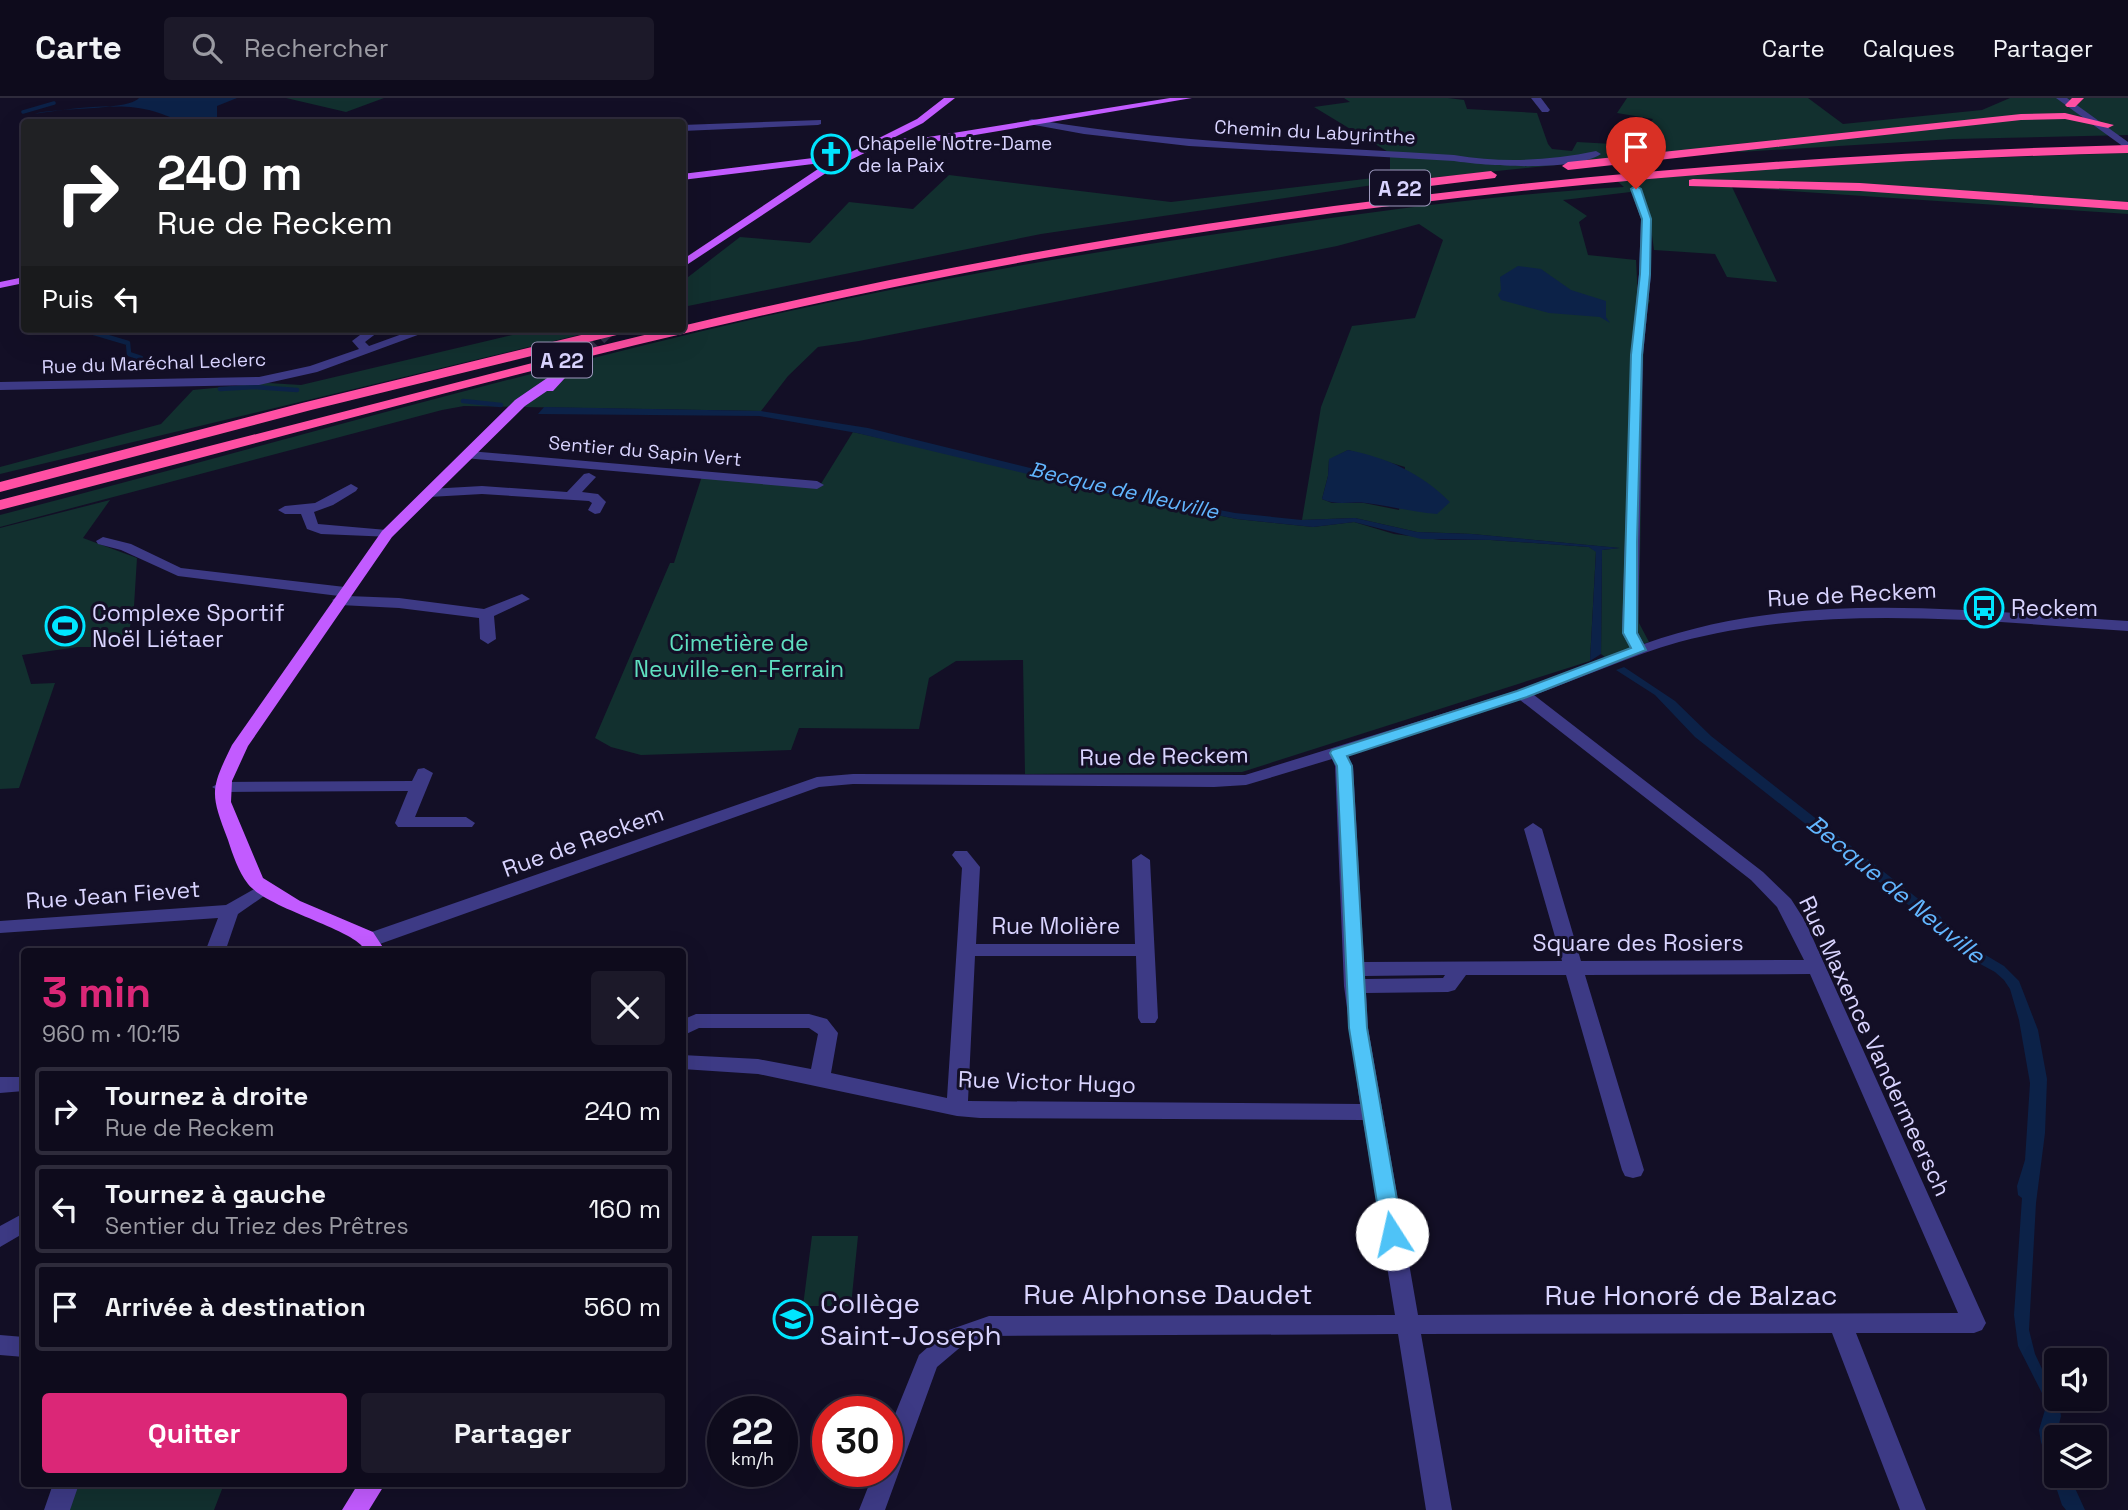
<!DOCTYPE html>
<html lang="fr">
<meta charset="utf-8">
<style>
:root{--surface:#0e0b1c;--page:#1c1929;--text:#f1f3f6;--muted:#9b9ba3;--line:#2e2b3b;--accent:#db2777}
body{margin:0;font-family:"Space Grotesk",sans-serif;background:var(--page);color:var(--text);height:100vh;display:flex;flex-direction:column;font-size:26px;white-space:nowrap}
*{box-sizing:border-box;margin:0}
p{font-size:23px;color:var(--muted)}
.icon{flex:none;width:38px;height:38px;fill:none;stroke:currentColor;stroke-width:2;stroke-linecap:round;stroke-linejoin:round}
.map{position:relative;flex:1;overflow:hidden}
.panel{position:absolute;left:21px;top:850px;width:665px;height:539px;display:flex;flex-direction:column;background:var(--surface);border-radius:7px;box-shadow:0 7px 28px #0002,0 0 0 2px var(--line)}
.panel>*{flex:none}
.banner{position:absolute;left:21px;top:21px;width:665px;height:214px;border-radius:7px;box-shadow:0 7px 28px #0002,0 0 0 2px var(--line);background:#202124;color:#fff;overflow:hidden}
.tools{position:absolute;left:2044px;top:1250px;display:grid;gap:14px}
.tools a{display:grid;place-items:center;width:63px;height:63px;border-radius:7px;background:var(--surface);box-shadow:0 7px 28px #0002,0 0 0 2px var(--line);font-size:35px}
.speed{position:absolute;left:707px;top:1298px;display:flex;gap:14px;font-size:35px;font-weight:700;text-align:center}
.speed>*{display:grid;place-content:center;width:91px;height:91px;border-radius:50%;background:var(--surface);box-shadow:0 7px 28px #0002,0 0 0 2px var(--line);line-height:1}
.speed small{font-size:18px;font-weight:400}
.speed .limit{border:10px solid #d22;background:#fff;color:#111}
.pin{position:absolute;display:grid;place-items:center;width:60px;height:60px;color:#fff;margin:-72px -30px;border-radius:50% 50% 50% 0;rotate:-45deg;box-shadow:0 0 7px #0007}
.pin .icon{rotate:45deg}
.me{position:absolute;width:77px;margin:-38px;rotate:350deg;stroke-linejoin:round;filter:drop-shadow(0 0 5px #0008)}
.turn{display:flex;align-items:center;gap:24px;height:147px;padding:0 21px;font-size:32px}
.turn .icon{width:91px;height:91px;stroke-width:2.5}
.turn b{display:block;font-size:49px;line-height:60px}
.then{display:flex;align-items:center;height:66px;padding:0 21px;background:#0003;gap:14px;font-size:26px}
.round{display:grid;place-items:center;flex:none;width:74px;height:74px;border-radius:7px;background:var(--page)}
.headline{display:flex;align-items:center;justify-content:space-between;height:119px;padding:0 21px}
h1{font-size:42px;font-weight:700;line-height:52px;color:var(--accent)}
.primary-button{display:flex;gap:14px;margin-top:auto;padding:14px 21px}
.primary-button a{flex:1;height:80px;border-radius:7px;background:var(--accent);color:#fff;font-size:28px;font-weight:700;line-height:80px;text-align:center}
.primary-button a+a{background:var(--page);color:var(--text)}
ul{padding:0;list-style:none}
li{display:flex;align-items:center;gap:21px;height:88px;margin:0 14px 10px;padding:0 7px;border:4px solid var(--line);border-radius:7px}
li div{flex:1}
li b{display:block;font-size:26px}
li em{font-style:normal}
header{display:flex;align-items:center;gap:42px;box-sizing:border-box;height:98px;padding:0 35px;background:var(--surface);border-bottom:2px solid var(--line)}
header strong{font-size:33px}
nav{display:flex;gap:38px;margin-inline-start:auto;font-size:24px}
.search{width:490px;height:63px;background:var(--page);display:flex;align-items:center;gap:18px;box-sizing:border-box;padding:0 24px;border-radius:7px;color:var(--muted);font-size:26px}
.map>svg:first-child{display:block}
.green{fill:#12302f;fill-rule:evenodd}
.water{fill:#0c2248}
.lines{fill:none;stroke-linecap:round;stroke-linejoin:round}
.stream-far1{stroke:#0c2248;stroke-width:3.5}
.stream{stroke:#0c2248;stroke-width:4.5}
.major-tunnel-far1{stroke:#312d47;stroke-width:10;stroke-dasharray:10 5;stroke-linecap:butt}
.major-tunnel{stroke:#312d47;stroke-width:14;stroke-dasharray:14 7;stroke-linecap:butt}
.minor{fill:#3d3a85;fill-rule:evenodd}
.major{fill:#c25bff;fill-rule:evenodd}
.highway{fill:#ff4fa3;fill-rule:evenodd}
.route{fill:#4fc3f7;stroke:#337fa1;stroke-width:2}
.labels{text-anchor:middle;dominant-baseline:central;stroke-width:6;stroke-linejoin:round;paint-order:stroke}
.far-street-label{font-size:19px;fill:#d9d4ff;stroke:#130f26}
.far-poi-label{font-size:19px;fill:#d9d4ff;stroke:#130f26;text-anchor:start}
.shield{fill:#130f26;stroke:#9e99be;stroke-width:2}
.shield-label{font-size:21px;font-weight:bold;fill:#d9d4ff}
.far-water-label{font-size:21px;font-style:italic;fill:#62b6ff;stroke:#130f26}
.street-label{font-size:23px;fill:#d9d4ff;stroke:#130f26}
.poi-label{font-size:23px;fill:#d9d4ff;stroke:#130f26;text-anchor:start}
.park-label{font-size:23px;fill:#5fe0c0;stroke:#130f26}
.water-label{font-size:24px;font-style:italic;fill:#62b6ff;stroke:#130f26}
.near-street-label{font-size:28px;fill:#d9d4ff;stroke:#130f26}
.near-poi-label{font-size:28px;fill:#d9d4ff;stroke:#130f26;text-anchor:start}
</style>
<header>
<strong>Carte</strong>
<div class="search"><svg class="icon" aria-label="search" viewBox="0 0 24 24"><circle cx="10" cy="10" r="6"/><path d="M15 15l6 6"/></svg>Rechercher</div>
<nav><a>Carte</a><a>Calques</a><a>Partager</a></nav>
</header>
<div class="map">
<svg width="2128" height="1412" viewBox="0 0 2128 1412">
<rect width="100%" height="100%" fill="#130f26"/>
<path class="green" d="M 286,0 L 384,0 L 346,14 Z
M 1344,0 L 1448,0 L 1464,2 L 1467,11 L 1537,15 L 1548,46 L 1552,51 L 1572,53 L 1577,44 L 1631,47 L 1653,21 L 1617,15 L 1627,0 L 1808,0 L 1843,26 L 1982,12 L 2010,0 L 2128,0 L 2128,37 L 1953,41 L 1739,54 L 1732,49 L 1400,83 L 1041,136 L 683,209 L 683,183 L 740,139 L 810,145 L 849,104 L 913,111 L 949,77 L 1171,104 L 1390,78 L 1390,55 L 1314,9 L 1350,4 Z
M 2128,55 L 2128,116 L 1732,89 L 1777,184 L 1727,179 L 1715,156 L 1654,152 L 1649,116 L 1639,93 L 1563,102 L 1587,118 L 1579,124 L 1588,157 L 1636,162 L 1638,200 L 1650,202 L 1644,223 L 1639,525 L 1649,544 L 1606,560 L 1601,556 L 1602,452 L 1619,450 L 1472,436 L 1417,434 L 1355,420 L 1302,422 L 1321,309 L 1352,228 L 1415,220 L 1443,142 L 1419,126 L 1337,148 L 859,243 L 818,249 L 788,278 L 761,313 L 464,308 L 442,312 L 0,429 L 0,417 C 212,362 424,302 637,249 C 842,197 1051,159 1259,130 C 1381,113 1501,96 1624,89 L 1617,83 L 1843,65 ZM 1348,352 L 1405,369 L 1399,412 L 1364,405 L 1332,405 L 1322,401 L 1328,378 L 1329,362 Z
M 538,231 L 599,232 L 0,376 L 0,369 L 161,326 L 193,292 L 268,285 L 301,287 Z
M 853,334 L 991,365 L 1107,395 L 1237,421 L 1313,429 L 1354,424 L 1394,436 L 1441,442 L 1491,442 L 1589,449 L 1596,453 L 1590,563 L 1242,674 L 1025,676 L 1023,562 L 956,563 L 929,580 L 919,631 L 799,630 L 791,652 L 641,657 L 611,649 L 595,640 L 670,465 L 674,465 L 702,378 L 819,389 Z
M 110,402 L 83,440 L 137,460 L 134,508 L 126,549 L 78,549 L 22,557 L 31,586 L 55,585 L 19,690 L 0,691 L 0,430 Z
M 812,1138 L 858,1138 L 851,1208 L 803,1208 Z
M 76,1386 L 224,1386 L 214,1412 L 67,1412 Z"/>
<path class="water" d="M 139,0 L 237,0 L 217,8 L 217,19 C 193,33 173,18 149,12 C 112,4 71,11 34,16 C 56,9 127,13 139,0 Z
M 1518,168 L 1541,171 L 1571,192 L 1606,203 L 1606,219 L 1610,225 L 1600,219 L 1549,215 L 1501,202 L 1498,197 L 1501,192 L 1500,179 Z
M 544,309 L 761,313 L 868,330 L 1132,395 L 1235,415 L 1302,422 L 1355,420 L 1417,434 L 1472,436 L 1620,450 L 1602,452 L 1601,556 L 1590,563 L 1596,454 L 1589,449 L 1491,442 L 1421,441 L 1354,424 L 1313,429 L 1237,421 L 1107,395 L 857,335 L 759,318 L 538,316 Z
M 1348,352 C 1388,360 1421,375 1450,404 L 1437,416 C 1413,414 1390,408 1366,405 C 1350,403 1337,408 1322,401 L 1328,378 L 1329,361 Z
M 1624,569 L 1675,603 L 1711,638 L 1940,818 L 1957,840 L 2004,868 L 2019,883 L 2038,932 L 2047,981 L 2045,1035 L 2036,1105 L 2029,1232 L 2035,1256 L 2059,1307 L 2061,1318 L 2054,1347 L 2056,1377 L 2069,1377 L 2085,1412 L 2066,1412 L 2062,1407 L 2041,1344 L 2039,1332 L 2047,1305 L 2018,1248 L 2014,1217 L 2022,1100 L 2018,1097 L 2017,1088 L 2025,1062 L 2030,985 L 2019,922 L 2010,891 L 2004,882 L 1995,874 L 1960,855 L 1911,809 L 1695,639 L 1655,597 L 1616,572 Z"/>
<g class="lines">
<path class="stream-far1" d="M 23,14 L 54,5
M 80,231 L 90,234"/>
<path class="stream" d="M 84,232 L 128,245 L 129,256 L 141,260
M 220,291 L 254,289 L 297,292
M 463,303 L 501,307"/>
<path class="major-tunnel-far1" d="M 606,234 L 609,231"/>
<path class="major-tunnel" d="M 569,269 L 608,232"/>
<path class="minor" d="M 1531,0 L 1541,0 L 1550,12 L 1548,14 L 1542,14 Z
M 2056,0 L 2067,0 L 2128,44 L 2128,52 Z
M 1032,21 C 1172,46 1313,48 1454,57 C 1502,65 1549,63 1596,53 L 1601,56 C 1573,74 1487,68 1454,63 L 1189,48 L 1084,36 L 1029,26 L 1029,22 Z
M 821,22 L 821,26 L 818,27 L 682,33 L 682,27 Z
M 1636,88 L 1641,91 L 1651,121 L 1651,176 L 1643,257 L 1638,535 L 1644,546 C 1799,490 1968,513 2128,523 L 2128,533 C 1978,523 1826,505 1679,544 C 1630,558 1581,580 1534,597 L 1763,774 L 1791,801 L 1805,823 L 1986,1225 L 1982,1232 L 1974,1235 L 1856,1235 L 1926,1412 L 1900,1412 L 1832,1235 L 1421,1236 L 1452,1412 L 1426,1412 L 1398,1236 L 989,1238 L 963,1247 L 937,1269 L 885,1412 L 859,1412 L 874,1374 L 887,1374 L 887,1336 L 919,1257 L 946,1233 L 989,1218 L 1395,1217 L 1363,1022 L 980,1020 L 957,1018 L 758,976 L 682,971 L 682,957 L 758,961 L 811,971 L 818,936 L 809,930 L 699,930 L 682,938 L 682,922 L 696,916 L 809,916 L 827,921 L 838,935 L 831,975 L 947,1000 L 962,770 L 952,757 L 955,753 L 967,753 L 980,769 L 976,846 L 1135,846 L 1132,762 L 1141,756 L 1150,762 L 1158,920 L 1155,925 L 1141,925 L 1138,920 L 1136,858 L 975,858 L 968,1003 L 1360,1006 L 1344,888 L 1335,668 L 1332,661 L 1246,687 L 1214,689 L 853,686 L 819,689 L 377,847 L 363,847 L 360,842 L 363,837 L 817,679 L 853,676 L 1245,677 L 1516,593 L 1631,551 L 1622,535 L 1631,257 L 1639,176 L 1641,121 L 1631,91 ZM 1520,602 L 1751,782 L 1777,809 L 1804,862 L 1581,863 L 1542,731 L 1533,725 L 1524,731 L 1562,863 L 1364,864 L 1353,668 L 1347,656 ZM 1810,876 L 1958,1215 L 1418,1217 L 1368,930 L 1366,895 L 1448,894 L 1455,892 L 1466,877 L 1566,877 L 1622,1072 L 1625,1078 L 1633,1080 L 1641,1078 L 1644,1072 L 1585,877 ZM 1445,877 L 1443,880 L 1365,881 L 1365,878 Z
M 368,231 L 382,231 L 365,244 L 369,248 L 416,231 L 434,231 L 317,274 L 259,287 L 0,292 L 0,284 L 259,279 L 310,268 L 359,251 L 352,243 Z
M 469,353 L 817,383 L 824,387 L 817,391 L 464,360 L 464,354 Z
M 589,375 L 596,379 L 582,394 L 598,396 L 606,404 L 600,415 L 595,416 L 588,412 L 592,405 L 589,403 L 482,396 L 429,399 L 422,395 L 429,391 L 482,388 L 567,394 L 584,376 Z
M 351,386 L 358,390 L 356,393 L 333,407 L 314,414 L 318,426 L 387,432 L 394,436 L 392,439 L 321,436 L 307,431 L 301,416 L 285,416 L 278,412 L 285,408 L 315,405 Z
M 103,439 L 131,446 L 181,470 L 345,489 L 353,494 L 348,498 L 399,500 L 484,511 L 522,496 L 530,501 L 494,518 L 496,541 L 488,546 L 480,541 L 479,520 L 399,510 L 340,507 L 332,502 L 339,498 L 178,478 L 121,452 L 98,446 L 96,443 Z
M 424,670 L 433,675 L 415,719 L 466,719 L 475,725 L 472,729 L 398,729 L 395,725 L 408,693 L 221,694 L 212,689 L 221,684 L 412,683 L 418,671 Z
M 265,785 L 274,791 L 238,816 L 225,854 L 205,854 L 218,820 L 0,835 L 0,823 L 226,807 Z
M 0,979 L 24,979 L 24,993 L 0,995 Z
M 24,1115 L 24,1135 L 0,1149 L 0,1128 Z
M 0,1237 L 24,1239 L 24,1259 L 0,1257 Z
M 53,1386 L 79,1386 L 70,1412 L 44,1412 Z"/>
<path class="major" d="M 944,0 L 955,0 L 923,25 L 893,40 L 916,41 L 1170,0 L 1192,0 L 916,47 L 883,46 L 832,71 L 682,170 L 682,162 L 824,67 L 813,66 L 682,82 L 682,76 L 813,60 L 835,62 L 917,21 Z
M 24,179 L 24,185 L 0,190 L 0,184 Z
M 569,265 L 575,269 L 553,293 L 547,293 L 525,308 L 392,439 L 248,648 L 232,683 L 231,704 L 263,780 L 300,803 L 373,834 L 386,854 L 366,854 C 360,832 269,812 248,786 C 238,773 233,757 228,742 C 210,695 210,692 232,647 L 382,433 L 515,302 Z
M 358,1386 L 385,1386 L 369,1412 L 342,1412 Z"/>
<path class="highway" d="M 2072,0 L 2084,0 L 2075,9 L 2067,9 L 2065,7 Z
M 2065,15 L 2114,27 L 2108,30 L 2065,21 L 2021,22 L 1568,72 L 1562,68 L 1568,64 L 2021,16 Z
M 2128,47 L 2128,55 C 1725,65 1325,103 929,182 C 616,244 309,333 0,412 L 0,402 L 579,253 L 669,231 L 682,231 L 682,228 C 1159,114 1639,60 2128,47 Z
M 1491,73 L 1497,77 L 1495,80 L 1422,89 L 1416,85 L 1422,81 Z
M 1693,81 L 1860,85 L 2128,104 L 2128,112 L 1860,93 L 1689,88 L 1689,82 Z
M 606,231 L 631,231 L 629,234 L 311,312 L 0,394 L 0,384 L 302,305 Z"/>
</g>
<path class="route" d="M 1636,88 L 1641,91 L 1651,121 L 1650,176 L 1642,257 L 1637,444 L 1637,535 L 1646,552 L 1527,599 L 1347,658 L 1352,668 L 1367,930 L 1403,1136 L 1400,1141 L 1392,1144 L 1385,1141 L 1382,1136 L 1349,930 L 1337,668 L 1330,655 L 1332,652 L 1517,593 L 1631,550 L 1623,535 L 1631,257 L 1640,176 L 1642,121 L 1631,91 Z"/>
<defs>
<symbol id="church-ring" viewBox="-11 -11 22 22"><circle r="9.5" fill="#130f26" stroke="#00e5ff" stroke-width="1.5"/><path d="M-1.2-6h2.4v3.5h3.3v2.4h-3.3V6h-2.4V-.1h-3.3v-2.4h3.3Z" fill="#00e5ff"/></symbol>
<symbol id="bus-ring" viewBox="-11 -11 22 22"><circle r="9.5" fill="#130f26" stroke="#00e5ff" stroke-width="1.5"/><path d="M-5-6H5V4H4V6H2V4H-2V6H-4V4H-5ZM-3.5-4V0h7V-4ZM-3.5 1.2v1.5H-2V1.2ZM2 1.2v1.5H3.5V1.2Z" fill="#00e5ff"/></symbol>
<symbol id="stadium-ring" viewBox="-11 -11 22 22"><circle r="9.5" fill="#130f26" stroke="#00e5ff" stroke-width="1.5"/><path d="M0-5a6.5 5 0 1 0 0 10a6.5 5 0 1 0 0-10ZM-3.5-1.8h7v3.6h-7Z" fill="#00e5ff"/></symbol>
<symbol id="school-ring" viewBox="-11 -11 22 22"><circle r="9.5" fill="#130f26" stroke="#00e5ff" stroke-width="1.5"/><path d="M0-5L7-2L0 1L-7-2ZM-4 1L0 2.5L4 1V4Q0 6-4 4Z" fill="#00e5ff"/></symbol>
</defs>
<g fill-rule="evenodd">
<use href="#church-ring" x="809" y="34" width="44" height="44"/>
<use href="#bus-ring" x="1962" y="488" width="44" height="44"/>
<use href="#stadium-ring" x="43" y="506" width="44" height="44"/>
<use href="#school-ring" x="771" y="1199" width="44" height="44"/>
</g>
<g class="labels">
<g class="far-street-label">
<text transform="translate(1315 34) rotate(3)">Chemin du Labyrinthe</text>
<text transform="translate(154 265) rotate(-2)">Rue du Maréchal Leclerc</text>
<text transform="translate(645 353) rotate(5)">Sentier du Sapin Vert</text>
</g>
<g class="far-poi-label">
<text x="858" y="45">Chapelle Notre-Dame<tspan x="858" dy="22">de la Paix</tspan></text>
</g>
<g class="shield">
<rect x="1370" y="72.5" width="60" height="35" rx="5"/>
<rect x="532" y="244.5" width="60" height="35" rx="5"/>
</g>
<g class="shield-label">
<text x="1400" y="90">A 22</text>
<text x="562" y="262">A 22</text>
</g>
<g class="far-water-label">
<text transform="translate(1124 392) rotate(13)">Becque de Neuville</text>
</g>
<g class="street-label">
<text transform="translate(1852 496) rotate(-3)">Rue de Reckem</text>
<text transform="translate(1164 658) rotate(-1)">Rue de Reckem</text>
<text transform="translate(583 743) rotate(-20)">Rue de Reckem</text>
<text transform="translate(113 797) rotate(-4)">Rue Jean Fievet</text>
<text x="1056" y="828">Rue Molière</text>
<text x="1638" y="845">Square des Rosiers</text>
<text transform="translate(1875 948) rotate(65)">Rue Maxence Vandermeersch</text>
<text transform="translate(1047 984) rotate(2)">Rue Victor Hugo</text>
</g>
<g class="poi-label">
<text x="2011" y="510">Reckem</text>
<text x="92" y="515">Complexe Sportif<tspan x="92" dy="26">Noël Liétaer</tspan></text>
</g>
<g class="park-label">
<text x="739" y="545">Cimetière de<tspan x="739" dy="26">Neuville-en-Ferrain</tspan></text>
</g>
<g class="water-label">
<text transform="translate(1896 791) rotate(39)">Becque de Neuville</text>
</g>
<g class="near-street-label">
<text x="1168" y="1196">Rue Alphonse Daudet</text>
<text x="1691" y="1197">Rue Honoré de Balzac</text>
</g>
<g class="near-poi-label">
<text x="820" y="1205">Collège<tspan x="820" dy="32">Saint-Joseph</tspan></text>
</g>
</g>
</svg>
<div class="tools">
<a><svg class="icon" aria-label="sound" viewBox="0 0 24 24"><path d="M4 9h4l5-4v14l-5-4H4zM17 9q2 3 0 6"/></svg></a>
<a><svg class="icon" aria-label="layers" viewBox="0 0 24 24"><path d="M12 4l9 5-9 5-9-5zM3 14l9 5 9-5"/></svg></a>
</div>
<div class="speed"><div>22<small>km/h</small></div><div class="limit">30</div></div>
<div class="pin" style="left:1636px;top:91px;background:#d93025"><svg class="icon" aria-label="arrive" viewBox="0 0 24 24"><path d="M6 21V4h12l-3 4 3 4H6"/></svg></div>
<svg class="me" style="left:1392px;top:1136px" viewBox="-20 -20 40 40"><circle r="19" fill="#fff"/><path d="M0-13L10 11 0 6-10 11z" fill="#4fc3f7"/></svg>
<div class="banner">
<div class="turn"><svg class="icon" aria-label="right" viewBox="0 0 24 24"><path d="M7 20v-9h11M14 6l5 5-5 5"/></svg><div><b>240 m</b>Rue de Reckem</div></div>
<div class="then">Puis<svg class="icon" aria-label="left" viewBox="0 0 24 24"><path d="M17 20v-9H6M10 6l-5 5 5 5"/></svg></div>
</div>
<section class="panel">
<div class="headline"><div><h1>3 min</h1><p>960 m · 10:15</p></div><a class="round"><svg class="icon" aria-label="close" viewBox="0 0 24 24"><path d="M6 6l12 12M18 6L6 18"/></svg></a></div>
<ul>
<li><svg class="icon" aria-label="right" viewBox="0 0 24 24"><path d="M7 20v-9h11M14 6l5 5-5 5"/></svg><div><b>Tournez à droite</b><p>Rue de Reckem</p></div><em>240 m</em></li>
<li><svg class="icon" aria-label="left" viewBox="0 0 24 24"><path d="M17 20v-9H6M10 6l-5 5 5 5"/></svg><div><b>Tournez à gauche</b><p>Sentier du Triez des Prêtres</p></div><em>160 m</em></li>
<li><svg class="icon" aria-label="arrive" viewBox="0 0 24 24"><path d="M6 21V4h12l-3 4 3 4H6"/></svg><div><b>Arrivée à destination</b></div><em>560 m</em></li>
</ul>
<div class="primary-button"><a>Quitter</a><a>Partager</a></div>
</section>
</div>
